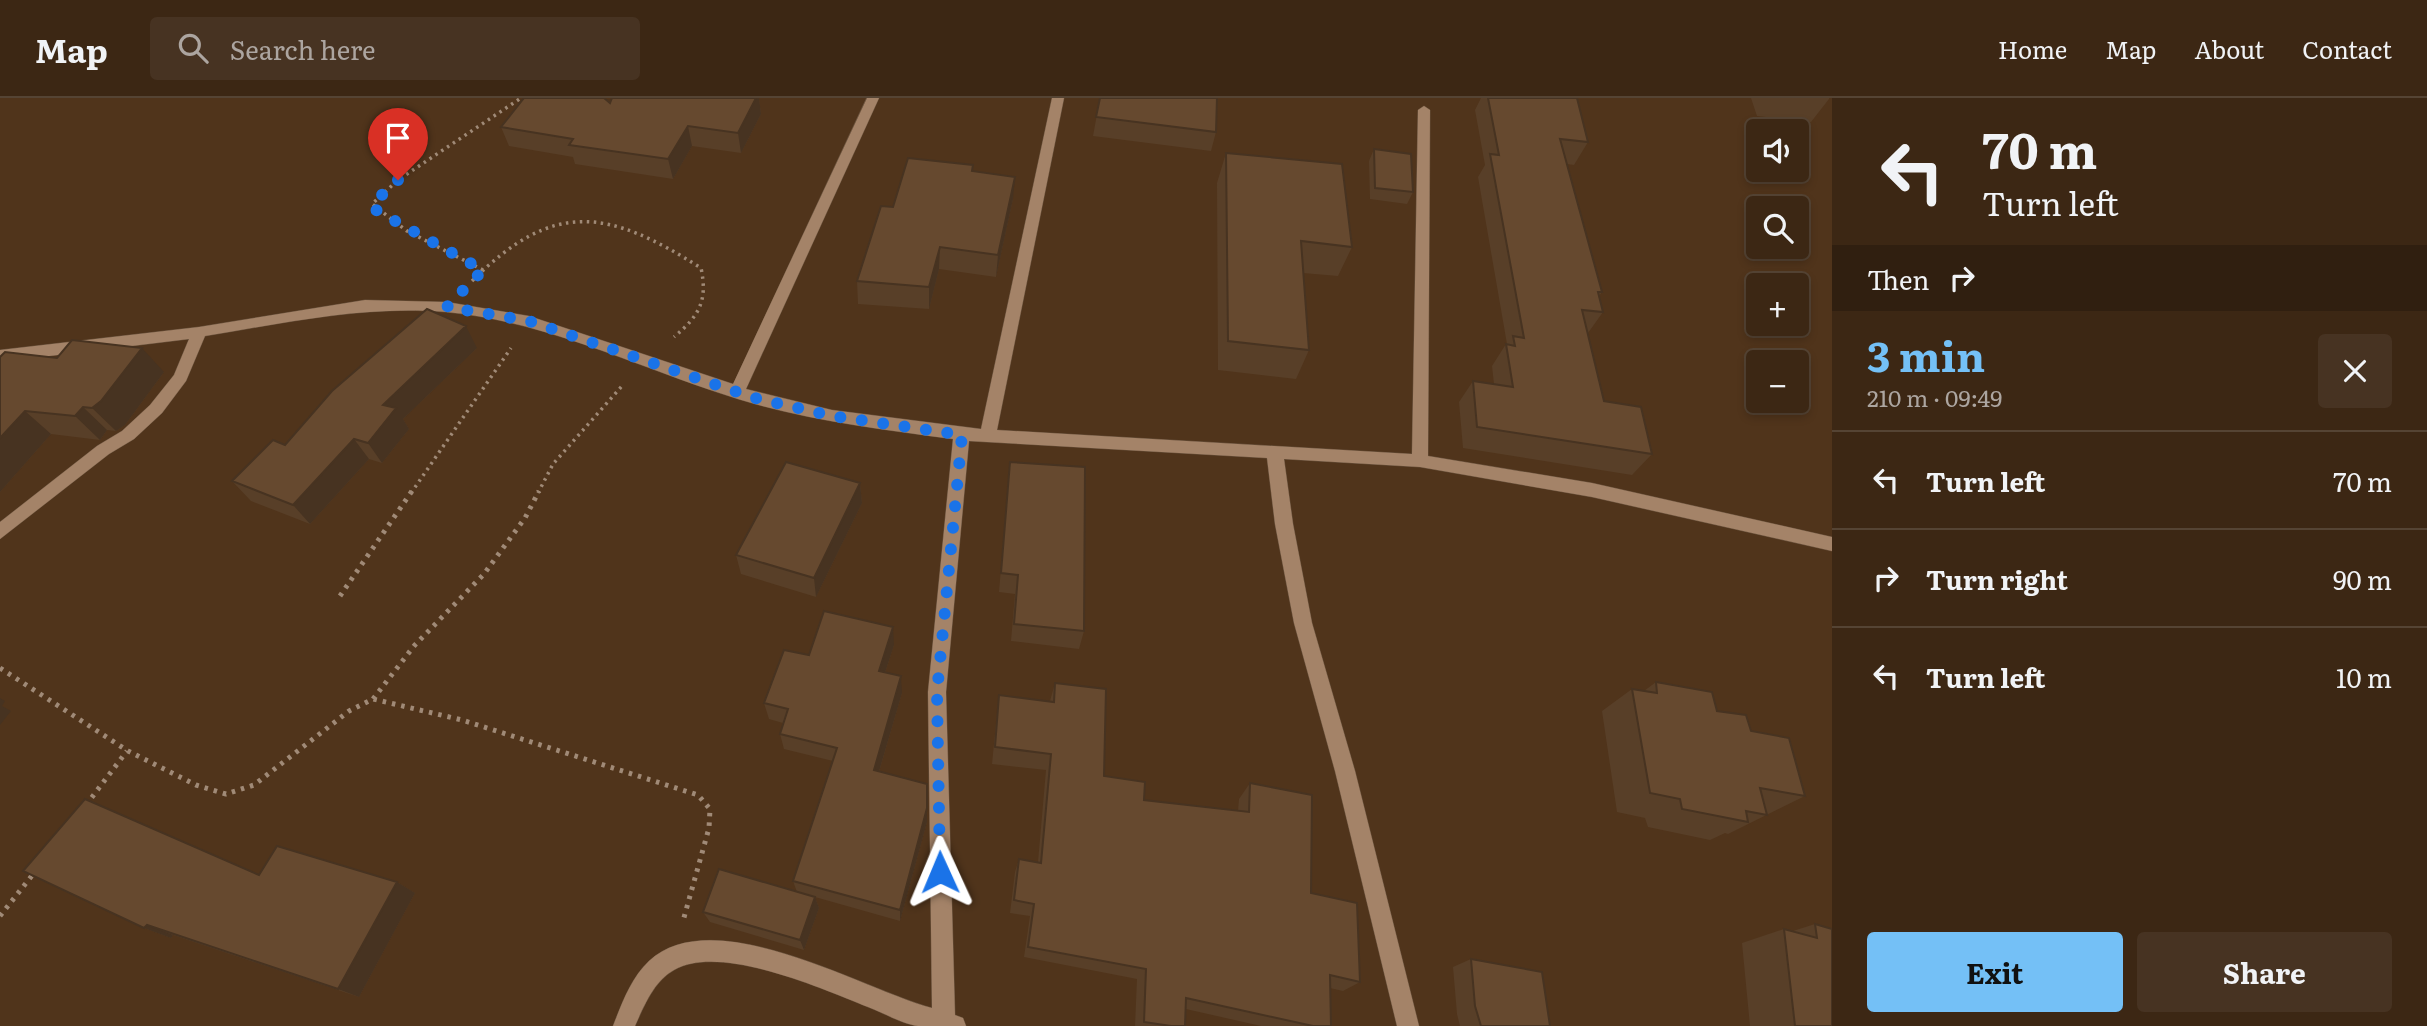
<!DOCTYPE html>
<meta charset="utf-8">
<style>
:root{--surface:#3c2714;--page:#473322;--text:#f1f3f6;--muted:#aca5a0;--line:#554434;--accent:#74c0f6}
body{margin:0;font-family:Literata,serif;background:var(--page);color:var(--text);height:100vh;display:flex;flex-direction:column;font-size:26px;white-space:nowrap}
*{box-sizing:border-box;margin:0}
p{font-size:23px;color:var(--muted)}
.icon{flex:none;width:38px;height:38px;fill:none;stroke:currentColor;stroke-width:2;stroke-linecap:round;stroke-linejoin:round}
.map{position:relative;flex:1;overflow:hidden}
.details{display:flex;flex-direction:column;background:var(--surface);width:595px}
.details>*{flex:none}
.top-card{background:#3c2714;color:var(--text);overflow:hidden}
.tools{position:absolute;left:1746px;top:21px;display:grid;gap:14px}
.tools a{display:grid;place-items:center;width:63px;height:63px;border-radius:7px;background:var(--surface);box-shadow:0 4px 10px #0003,0 0 0 2px var(--line);font-size:35px}
.pin{position:absolute;display:grid;place-items:center;width:60px;height:60px;color:#fff;margin:-72px -30px;border-radius:50% 50% 50% 0;rotate:-45deg;box-shadow:0 0 7px #0007}
.pin .icon{rotate:45deg}
.me{position:absolute;width:77px;margin:-38px;rotate:359deg;stroke-linejoin:round;filter:drop-shadow(0 0 5px #0008)}
.turn{display:flex;align-items:center;gap:24px;height:147px;padding:0 35px;font-size:32px}
.turn .icon{width:91px;height:91px;stroke-width:2.5}
.turn b{display:block;font-size:49px;line-height:60px}
.then{display:flex;align-items:center;height:66px;padding:0 35px;background:#0003;gap:14px;font-size:26px}
.round{display:grid;place-items:center;flex:none;width:74px;height:74px;border-radius:7px;background:var(--page)}
.head{display:flex;align-items:center;justify-content:space-between;height:119px;padding:0 35px}
h1{font-size:42px;font-weight:700;line-height:52px;color:var(--accent)}
.cta{display:flex;gap:14px;margin-top:auto;padding:14px 35px}
.cta a{flex:1;height:80px;border-radius:7px;background:var(--accent);color:#111;font-size:28px;font-weight:700;line-height:80px;text-align:center}
.cta a+a{background:var(--page);color:var(--text)}
ul{padding:0;list-style:none}
li{display:flex;align-items:center;gap:21px;height:98px;padding:0 35px;border-top:2px solid var(--line)}
li div{flex:1}
li b{display:block;font-size:26px}
li em{font-style:normal}
header{display:flex;align-items:center;gap:42px;box-sizing:border-box;height:98px;padding:0 35px;background:var(--surface);border-bottom:2px solid var(--line)}
header strong{font-size:33px}
nav{display:flex;gap:38px;margin-inline-start:auto;font-size:24px}
.search{width:490px;height:63px;background:var(--page);display:flex;align-items:center;gap:18px;box-sizing:border-box;padding:0 24px;border-radius:7px;color:var(--muted);font-size:26px}
main{display:flex;flex:1;min-height:0}
.map>svg:first-child{display:block}
.lines{fill:none;stroke-linecap:round;stroke-linejoin:round}
.minor-casing{stroke:#69523d;stroke-width:1}
.path-far1{stroke:#a08a77;stroke-width:3.5;stroke-dasharray:2.5 4.5;stroke-linecap:butt}
.path{stroke:#a08a77;stroke-width:5;stroke-dasharray:3.5 6;stroke-linecap:butt}
.minor{fill:#a48368;fill-rule:evenodd}
.wall{fill:#583f28}
.shaded-wall{fill:#473321}
.building{fill:#66492f;stroke:#473321;stroke-width:2}
.route{stroke:#1a73e8;stroke-width:12;stroke-dasharray:0 21.6}
</style>
<header>
<strong>Map</strong>
<div class="search"><svg class="icon" aria-label="search" viewBox="0 0 24 24"><circle cx="10" cy="10" r="6"/><path d="M15 15l6 6"/></svg>Search here</div>
<nav><a>Home</a><a>Map</a><a>About</a><a>Contact</a></nav>
</header>
<main>
<div class="map">
<svg width="1832" height="928" viewBox="0 0 1832 928">
<rect width="100%" height="100%" fill="#50341b"/>
<g class="lines">
<defs>
<path id="minor" d="M 867,0 L 879,0 L 746,291 L 832,312 L 981,331 L 1052,0 L 1064,0 L 997,332 L 1412,356 L 1418,12 L 1424,8 L 1430,12 L 1428,358 L 1592,385 L 1832,439 L 1832,453 L 1592,399 L 1420,369 L 1284,361 L 1293,426 L 1312,525 L 1355,673 L 1419,928 L 1397,928 L 1335,673 L 1294,525 L 1275,426 L 1267,360 L 969,343 L 946,594 L 955,917 L 963,920 L 966,928 C 951,928 934,928 918,928 C 902,926 884,915 868,909 C 823,891 720,845 674,872 C 654,883 644,908 635,928 L 613,928 C 622,905 631,880 649,863 C 714,803 862,891 932,910 L 928,594 L 953,341 C 887,332 820,324 755,306 C 653,277 554,224 446,214 C 365,207 285,225 205,238 L 186,283 L 162,315 L 134,341 L 109,356 L 0,441 L 0,424 L 97,348 L 122,333 L 150,307 L 174,277 L 189,241 L 0,264 L 0,252 L 199,229 L 365,202 L 447,204 L 529,218 L 733,286 Z"/>
</defs>
<use href="#minor" class="minor-casing"/>
<path class="path-far1" d="M 483,172 L 407,133 L 372,106 L 398,82 L 521,0
M 472,183 C 554,101 608,111 701,170 C 708,203 699,218 674,239
M 411,395 L 511,250
M 538,395 L 553,366 L 622,288"/>
<path class="path" d="M 340,498 L 412,393
M 0,570 L 128,653 L 196,687 L 226,696 L 254,687 L 349,613 L 373,601 L 462,622 L 698,697 L 710,711 L 709,730 L 683,823
M 373,601 L 414,548 L 484,476 L 525,420 L 539,393
M 86,707 L 127,653
M 0,818 L 34,775"/>
<use href="#minor" class="minor"/>
</g>
<path class="wall" d="M 612,0 L 759,0 L 761,16 L 741,55 L 692,48 L 673,81 L 575,66 L 573,59 L 509,48 L 501,29 L 610,5 Z
M 1100,0 L 1216,34 L 1211,53 L 1093,38 Z
M 1481,0 L 1577,0 L 1588,44 L 1574,67 L 1567,66 L 1602,194 L 1599,198 L 1603,214 L 1588,235 L 1604,303 L 1652,356 L 1632,377 L 1463,350 L 1459,304 L 1473,283 L 1494,286 L 1492,268 L 1506,246 L 1507,246 L 1478,79 L 1485,67 L 1475,12 Z
M 1751,0 L 1829,0 L 1829,1 L 1811,24 L 1757,18 Z
M 1374,51 L 1413,94 L 1407,106 L 1370,101 L 1369,63 Z
M 1226,55 L 1352,149 L 1338,178 L 1303,175 L 1309,252 L 1296,281 L 1218,272 L 1217,85 Z
M 973,67 L 973,74 L 1013,101 L 996,179 L 939,171 L 929,211 L 858,206 L 857,183 L 893,109 Z
M 477,250 L 403,321 L 409,331 L 382,365 L 369,361 L 310,426 L 251,403 L 232,383 L 285,347 Z
M 0,259 L 164,274 L 125,327 L 116,333 L 107,332 L 100,342 L 51,336 L 0,394 Z
M 1010,364 L 1084,533 L 1079,551 L 1011,543 L 1015,496 L 999,494 Z
M 860,385 L 862,405 L 816,499 L 741,476 L 736,457 Z
M 894,547 L 885,575 L 902,595 L 879,674 L 927,724 L 900,823 L 815,799 L 819,810 L 804,852 L 710,824 L 703,814 L 797,794 L 793,783 L 833,663 L 784,651 L 780,636 L 783,625 L 769,621 L 764,605 L 809,557 Z
M 1656,584 L 1717,613 L 1751,633 L 1805,698 L 1728,736 L 1725,735 L 1710,742 L 1648,729 L 1645,720 L 1617,714 L 1602,613 L 1632,591 L 1644,593 Z
M 1055,585 L 1104,678 L 1144,702 L 1238,713 L 1239,701 L 1250,685 L 1360,884 L 1343,893 L 1330,890 L 1331,928 L 1261,928 L 1186,911 L 1185,928 L 1135,928 L 1137,881 L 1024,859 L 1030,818 L 1010,815 L 1015,774 L 1019,761 L 1038,764 L 1046,672 L 992,666 L 997,615 L 999,597 L 1050,603 Z
M 259,777 L 397,784 L 415,795 L 359,899 L 173,837 L 171,840 L 144,830 Z
M 1815,826 L 1832,928 L 1750,928 L 1742,845 L 1784,831 L 1793,833 Z
M 1471,861 L 1550,928 L 1460,928 L 1457,916 L 1453,869 Z"/>
<path class="shaded-wall" d="M 756,0 L 759,0 L 761,16 L 741,55 L 738,35 Z
M 688,28 L 692,48 L 673,81 L 668,61 Z
M 1015,79 L 1013,101 L 996,179 L 998,157 Z
M 940,149 L 939,171 L 929,211 L 929,189 Z
M 466,228 L 477,250 L 403,321 L 409,331 L 382,365 L 368,345 L 383,307 Z
M 142,250 L 164,274 L 125,327 L 116,333 L 92,310 Z
M 83,309 L 107,332 L 100,342 L 75,318 Z
M 25,313 L 51,336 L 0,394 L 0,340 Z
M 354,341 L 369,361 L 310,426 L 293,407 Z
M 860,385 L 862,405 L 816,499 L 814,480 Z
M 893,529 L 894,547 L 880,590 L 879,573 Z
M 901,578 L 902,595 L 875,687 L 874,672 Z
M 0,600 L 5,603 L 2,608 L 11,613 L 0,627 Z
M 927,710 L 927,724 L 900,823 L 900,812 Z
M 397,784 L 415,795 L 359,899 L 338,891 Z
M 815,799 L 819,810 L 804,852 L 800,842 Z
M 147,827 L 173,837 L 171,840 L 144,830 Z"/>
<path class="building" d="M 524,0 L 604,0 L 610,5 L 612,0 L 756,0 L 738,35 L 688,28 L 668,61 L 569,47 L 573,41 L 501,29 Z
M 1100,0 L 1217,0 L 1216,34 L 1096,19 Z
M 1488,0 L 1577,0 L 1588,44 L 1560,41 L 1602,194 L 1598,194 L 1603,214 L 1582,212 L 1604,303 L 1641,309 L 1652,356 L 1477,329 L 1473,283 L 1513,289 L 1506,246 L 1515,248 L 1513,238 L 1524,240 L 1490,56 L 1499,57 Z
M 1374,51 L 1411,56 L 1413,94 L 1375,90 Z
M 1226,55 L 1342,66 L 1352,149 L 1301,143 L 1309,252 L 1228,243 Z
M 908,60 L 973,67 L 972,73 L 1015,79 L 998,157 L 940,149 L 929,189 L 857,183 L 881,108 L 893,109 Z
M 427,211 L 466,228 L 383,307 L 396,310 L 368,345 L 354,341 L 293,407 L 232,383 L 273,342 L 285,347 L 332,293 Z
M 72,242 L 142,250 L 101,303 L 92,310 L 83,309 L 75,318 L 25,313 L 0,340 L 0,259 L 5,254 L 57,260 Z
M 786,364 L 860,385 L 814,480 L 736,457 Z
M 1010,364 L 1085,369 L 1084,533 L 1014,526 L 1018,477 L 1001,475 Z
M 824,513 L 893,529 L 879,573 L 901,578 L 874,672 L 927,686 L 927,710 L 900,812 L 793,783 L 837,650 L 780,636 L 788,611 L 764,605 L 784,552 L 809,557 Z
M 1656,584 L 1712,594 L 1717,613 L 1746,617 L 1751,633 L 1789,640 L 1805,698 L 1760,690 L 1767,717 L 1746,713 L 1748,724 L 1682,711 L 1680,701 L 1650,695 L 1632,591 L 1657,595 Z
M 1055,585 L 1106,591 L 1104,678 L 1145,684 L 1144,702 L 1249,714 L 1250,685 L 1312,697 L 1311,795 L 1357,805 L 1360,884 L 1330,877 L 1331,928 L 1313,928 L 1186,900 L 1185,928 L 1171,928 L 1144,924 L 1146,871 L 1028,849 L 1034,806 L 1014,802 L 1019,761 L 1041,765 L 1051,656 L 995,649 L 999,597 L 1054,604 Z
M 85,701 L 259,777 L 277,748 L 397,784 L 338,891 L 147,827 L 144,830 L 23,773 Z
M 719,771 L 815,799 L 800,842 L 703,814 Z
M 1815,826 L 1832,831 L 1832,928 L 1795,928 L 1784,831 L 1817,840 Z
M 1471,861 L 1542,874 L 1550,928 L 1481,928 L 1475,908 Z"/>
<g class="lines">
<path class="route" d="M 398,82 L 372,106 L 377,113 L 483,172 L 447,209 L 529,223 L 755,300 L 832,318 L 962,337 L 937,594 L 940,774"/>
</g>
</svg>
<div class="tools">
<a><svg class="icon" aria-label="sound" viewBox="0 0 24 24"><path d="M4 9h4l5-4v14l-5-4H4zM17 9q2 3 0 6"/></svg></a>
<a><svg class="icon" aria-label="search" viewBox="0 0 24 24"><circle cx="10" cy="10" r="6"/><path d="M15 15l6 6"/></svg></a>
<a>+</a>
<a>−</a>
</div>
<div class="pin" style="left:398px;top:82px;background:#d93025"><svg class="icon" aria-label="arrive" viewBox="0 0 24 24"><path d="M6 21V4h12l-3 4 3 4H6"/></svg></div>
<svg class="me" style="left:940px;top:774px" viewBox="-20 -20 40 40"><path d="M0-17L14 15 0 8-14 15z" fill="#1a73e8" stroke="#fff" stroke-width="4"/></svg>
</div>
<section class="details">
<div class="top-card">
<div class="turn"><svg class="icon" aria-label="left" viewBox="0 0 24 24"><path d="M17 20v-9H6M10 6l-5 5 5 5"/></svg><div><b>70 m</b>Turn left</div></div>
<div class="then">Then<svg class="icon" aria-label="right" viewBox="0 0 24 24"><path d="M7 20v-9h11M14 6l5 5-5 5"/></svg></div>
</div>
<div class="head"><div><h1>3 min</h1><p>210 m · 09:49</p></div><a class="round"><svg class="icon" aria-label="close" viewBox="0 0 24 24"><path d="M6 6l12 12M18 6L6 18"/></svg></a></div>
<ul>
<li><svg class="icon" aria-label="left" viewBox="0 0 24 24"><path d="M17 20v-9H6M10 6l-5 5 5 5"/></svg><div><b>Turn left</b></div><em>70 m</em></li>
<li><svg class="icon" aria-label="right" viewBox="0 0 24 24"><path d="M7 20v-9h11M14 6l5 5-5 5"/></svg><div><b>Turn right</b></div><em>90 m</em></li>
<li><svg class="icon" aria-label="left" viewBox="0 0 24 24"><path d="M17 20v-9H6M10 6l-5 5 5 5"/></svg><div><b>Turn left</b></div><em>10 m</em></li>
</ul>
<div class="cta"><a>Exit</a><a>Share</a></div>
</section>
</main>
